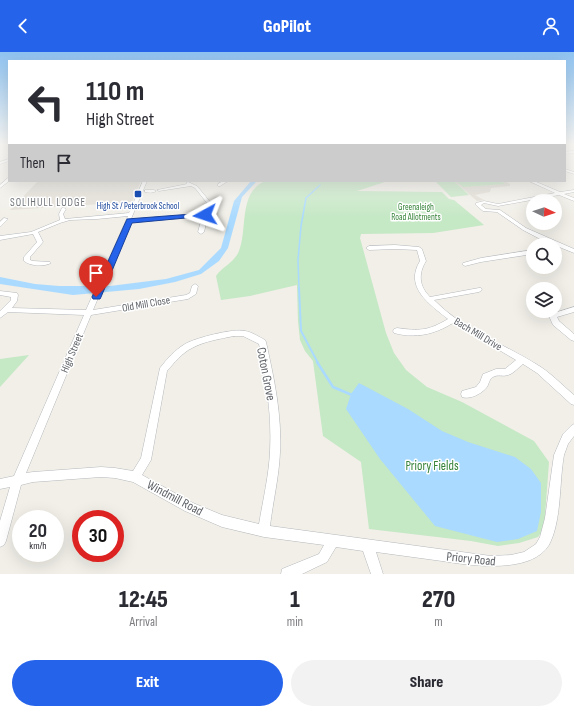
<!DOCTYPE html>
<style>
:root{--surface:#fff;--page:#f2f2f3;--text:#2b2b33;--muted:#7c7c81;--accent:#2563eb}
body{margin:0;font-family:"Sofia Sans Condensed",sans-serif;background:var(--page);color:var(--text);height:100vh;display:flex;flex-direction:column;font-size:15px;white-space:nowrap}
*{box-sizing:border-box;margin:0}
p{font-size:13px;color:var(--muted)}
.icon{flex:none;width:22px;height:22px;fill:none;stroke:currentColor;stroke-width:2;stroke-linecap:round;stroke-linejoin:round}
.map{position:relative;height:522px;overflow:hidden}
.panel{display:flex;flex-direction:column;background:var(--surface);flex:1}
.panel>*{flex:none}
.hud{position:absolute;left:8px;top:8px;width:558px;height:122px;border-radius:0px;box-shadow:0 4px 16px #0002;background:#fff;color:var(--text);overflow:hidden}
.needle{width:26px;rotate:94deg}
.fabs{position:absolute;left:526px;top:142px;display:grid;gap:8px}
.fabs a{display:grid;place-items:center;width:36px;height:36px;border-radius:50%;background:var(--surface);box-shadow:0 4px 16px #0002;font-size:20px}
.speed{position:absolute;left:12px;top:458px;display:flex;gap:8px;font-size:20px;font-weight:700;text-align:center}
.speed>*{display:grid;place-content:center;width:52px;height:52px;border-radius:50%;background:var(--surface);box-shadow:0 4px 16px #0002;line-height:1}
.speed small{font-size:10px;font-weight:400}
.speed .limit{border:6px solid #d22;background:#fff;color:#111}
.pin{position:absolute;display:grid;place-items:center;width:34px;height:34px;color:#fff;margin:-41px -17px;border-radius:50% 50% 50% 0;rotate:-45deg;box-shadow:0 0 4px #0007}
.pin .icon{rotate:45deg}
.me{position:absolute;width:44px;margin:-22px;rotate:265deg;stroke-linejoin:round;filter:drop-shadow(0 0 3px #0008)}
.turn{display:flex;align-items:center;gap:14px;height:84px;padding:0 12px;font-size:18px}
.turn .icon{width:52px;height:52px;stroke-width:2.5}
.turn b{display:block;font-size:28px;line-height:34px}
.then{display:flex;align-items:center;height:38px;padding:0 12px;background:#0003;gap:8px;font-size:15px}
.eta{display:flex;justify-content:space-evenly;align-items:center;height:68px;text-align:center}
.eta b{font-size:24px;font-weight:800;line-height:28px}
.cta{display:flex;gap:8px;margin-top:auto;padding:8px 12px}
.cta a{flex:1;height:46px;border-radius:24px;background:var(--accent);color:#fff;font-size:16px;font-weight:800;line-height:46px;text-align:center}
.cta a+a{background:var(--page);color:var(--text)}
header{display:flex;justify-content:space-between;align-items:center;height:52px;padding:0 12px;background:var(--accent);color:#fff;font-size:18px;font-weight:800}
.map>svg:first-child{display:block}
.education{fill:#e1ded6}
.green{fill:#c5e8c5}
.water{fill:#aadaff}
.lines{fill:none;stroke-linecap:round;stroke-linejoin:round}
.stream-far2{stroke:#aadaff;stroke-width:1.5}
.stream-far1{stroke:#aadaff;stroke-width:2}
.stream{stroke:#aadaff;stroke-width:2.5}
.minor-casing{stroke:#b5b8bc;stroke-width:1}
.minor{fill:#fff;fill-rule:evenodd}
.route{fill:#2563eb;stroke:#184099}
.transit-dot{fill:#1a4fb4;stroke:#fff;stroke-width:1.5}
.labels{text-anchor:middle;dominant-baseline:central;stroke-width:3;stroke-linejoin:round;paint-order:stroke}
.far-transit-label{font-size:9px;fill:#164399;stroke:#fff}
.far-park-label{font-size:9px;fill:#348238;stroke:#fff}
.far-quarter-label{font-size:11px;letter-spacing:1px;fill:#70757a;stroke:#fff}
.street-label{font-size:11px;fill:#5f6368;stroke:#fff}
.near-street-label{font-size:13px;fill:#5f6368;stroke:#fff}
.near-park-label{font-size:13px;fill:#348238;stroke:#fff}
</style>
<header><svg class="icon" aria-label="back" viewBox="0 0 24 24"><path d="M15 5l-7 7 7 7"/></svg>GoPilot<svg class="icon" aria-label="person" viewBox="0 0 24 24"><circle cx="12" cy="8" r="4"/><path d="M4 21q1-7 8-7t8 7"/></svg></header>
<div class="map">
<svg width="574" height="522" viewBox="0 0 574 522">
<rect width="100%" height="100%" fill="#f1efe8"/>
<path class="education" d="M 38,129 L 141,129 L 132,150 L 10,158 Z
M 454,129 L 505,129 L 510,132 L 510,134 L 491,136 L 490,140 L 475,143 L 484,148 L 477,149 Z"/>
<path class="green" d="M 265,129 L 388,129 L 357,139 L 442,140 L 449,147 L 454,148 L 484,173 L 433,181 L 361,182 L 360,186 L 386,281 L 394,301 L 406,318 L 427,335 L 462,350 L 534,389 L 549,410 L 544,477 L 538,485 L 519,491 L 498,494 L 471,489 L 369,477 L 361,410 L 323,384 L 313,309 L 305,299 L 300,288 L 298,269 L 297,233 L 250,244 L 221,248 L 216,224 C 223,214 234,211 239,199 C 248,176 238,141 265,129 Z
M 435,129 L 454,129 L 469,143 L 451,145 Z
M 456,129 L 500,129 L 505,132 L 463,135 Z
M 29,303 L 0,335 L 0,307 Z"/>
<path class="water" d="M 251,129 L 257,129 L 242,145 L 228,196 L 219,209 L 201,222 L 175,230 L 139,237 L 73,243 L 0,232 L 0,225 L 35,232 L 59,234 L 110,234 L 166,227 L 199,218 L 221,196 L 234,149 Z
M 359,331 L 408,357 L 442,379 L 468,390 L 515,405 L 531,417 L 541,431 L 541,460 L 537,479 L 518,487 L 497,490 L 435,474 L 380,407 L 346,357 L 351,342 Z"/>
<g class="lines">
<path class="stream-far2" d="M 299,237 L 298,208 L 301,174 L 306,146 L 320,133"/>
<path class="stream-far1" d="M 299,236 L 301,279 L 318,311"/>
<path class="stream" d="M 317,310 L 333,335 L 352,343"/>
<defs>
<path id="minor" d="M 574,99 L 574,101 L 565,102 L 565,100 Z
M 9,107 L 9,109 L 0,112 L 0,110 Z
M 565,117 L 574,120 L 574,122 L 565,119 Z
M 8,126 L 9,126 L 9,129 L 0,136 L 0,133 Z
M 143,129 L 147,129 L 131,167 L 203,162 L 207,151 L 195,136 L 191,134 L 159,139 L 157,138 L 187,132 L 186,131 L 188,130 L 197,134 L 211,151 L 204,180 L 201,182 L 198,180 L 202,165 L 130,170 L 93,258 L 186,243 L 190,241 L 192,234 L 195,232 L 198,234 L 196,242 L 188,247 L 91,263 L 26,421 L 33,420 L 101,415 L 115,416 L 133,419 L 141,406 L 160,316 C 167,307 175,298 185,292 C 195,286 234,276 245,279 C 252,280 259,285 265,288 L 266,290 C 274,326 282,363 280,400 C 279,425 273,449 270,474 L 491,504 L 511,503 L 524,500 L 536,492 L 540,485 L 545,466 L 554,403 L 563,382 L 571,374 L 574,372 L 574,384 L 568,392 L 564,403 C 559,430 562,468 549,493 C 531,522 473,514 442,509 C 420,506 398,503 376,500 L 383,522 L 371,522 L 363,499 L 336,495 L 327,510 L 302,522 L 281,522 L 282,517 L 319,502 L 324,493 L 264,485 L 222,475 L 185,459 L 133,430 L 115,426 L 101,425 L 33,430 L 21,433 L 6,489 L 4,493 L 0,495 L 0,469 L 10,435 L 0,437 L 0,427 L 14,424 L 84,263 L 8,260 L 0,266 L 0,259 L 11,248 L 11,245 L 0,243 L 0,239 L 17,241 L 18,243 L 17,249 L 12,256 L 86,258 L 128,164 L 97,167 L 70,168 L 60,171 L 38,180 L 43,190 L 30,205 L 30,208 L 33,209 L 50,210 L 51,211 C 44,215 30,214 24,209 L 24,205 L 37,190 L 33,182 L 0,188 L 0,184 L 31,180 L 60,168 L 59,162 L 62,156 L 64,156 L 66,157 L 63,162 L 65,167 L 129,161 ZM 234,284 L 243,284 L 259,292 C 266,327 272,363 270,399 C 269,423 263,448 259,472 L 222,463 L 193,451 L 142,423 L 151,408 L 167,319 C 174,311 182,301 192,296 C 205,289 220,287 234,284 Z
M 223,129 L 228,129 L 220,134 L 218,134 L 218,132 Z
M 529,129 L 534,129 L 560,140 L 574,138 L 574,140 L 564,142 L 574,146 L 574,149 L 559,143 L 498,154 L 484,151 L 481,153 L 486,157 L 500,158 L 526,176 L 574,197 L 574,201 L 542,188 L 523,178 L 497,160 L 483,159 L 476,153 L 476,151 L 484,149 L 498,152 L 555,141 Z
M 145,138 L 154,138 L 156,139 C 154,141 149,141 145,140 Z
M 4,166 L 8,167 L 0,175 L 0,170 Z
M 395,193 L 419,195 L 422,197 L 426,209 C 418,222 419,234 430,245 L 479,236 L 481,236 L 482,238 L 479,240 L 434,248 C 462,277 502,291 536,312 C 550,320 562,333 574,343 L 574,353 L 571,352 L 537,321 L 523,312 C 519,315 513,322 508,323 C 503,325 498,322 493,325 C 489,327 489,332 487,335 C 482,342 469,348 462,345 L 461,342 L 462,339 L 476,335 L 480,330 L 483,322 L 486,321 L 496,317 L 505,317 L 516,308 L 453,271 C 435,282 416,287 394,281 L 393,279 L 394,277 L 397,276 C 419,279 428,279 448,267 C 429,252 404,235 420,209 L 417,198 L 395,197 L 369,198 L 366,196 L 369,194 Z
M 533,198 L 533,202 L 481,210 L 465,214 L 462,212 L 463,211 L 481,206 Z
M 574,255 L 574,260 L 557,265 L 559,269 L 574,282 L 574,289 L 571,288 L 553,273 L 549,264 L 551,262 Z"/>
</defs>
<use href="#minor" class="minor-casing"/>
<use href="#minor" class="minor"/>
</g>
<linearGradient id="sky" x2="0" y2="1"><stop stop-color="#8fc3f1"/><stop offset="0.56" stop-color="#f9f8f5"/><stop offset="1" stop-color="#f9f8f5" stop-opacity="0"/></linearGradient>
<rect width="574" height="165" fill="url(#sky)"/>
<path class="route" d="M 205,161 L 208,163 L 207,164 L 132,171 L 101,245 L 100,247 L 93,247 L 92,245 L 127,167 Z"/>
<rect class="transit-dot" x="134" y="138" width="8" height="8" rx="2"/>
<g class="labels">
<g class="far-transit-label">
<text x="138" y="154">High St / Peterbrook School</text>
</g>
<g class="far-park-label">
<text x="416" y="155">Greenaleigh<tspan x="416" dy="10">Road Allotments</tspan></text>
</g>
<g class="far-quarter-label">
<text x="48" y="150">SOLIHULL LODGE</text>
</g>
<g class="street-label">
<text transform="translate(146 252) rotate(-10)">Old Mill Close</text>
<text transform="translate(478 282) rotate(31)">Bach Mill Drive</text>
<text transform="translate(72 301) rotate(-67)">High Street</text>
</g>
<g class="near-street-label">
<text transform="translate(266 322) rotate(79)">Coton Grove</text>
<text transform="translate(175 446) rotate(28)">Windmill Road</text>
<text transform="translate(471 507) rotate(6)">Priory Road</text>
</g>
<g class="near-park-label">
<text x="432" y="414">Priory Fields</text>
</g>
</g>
</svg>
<div class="fabs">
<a><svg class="needle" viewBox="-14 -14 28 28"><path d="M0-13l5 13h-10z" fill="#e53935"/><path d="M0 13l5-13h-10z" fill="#7c7c81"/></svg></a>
<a><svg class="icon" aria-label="search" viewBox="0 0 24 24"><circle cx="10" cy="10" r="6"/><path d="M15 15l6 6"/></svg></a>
<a><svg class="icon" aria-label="layers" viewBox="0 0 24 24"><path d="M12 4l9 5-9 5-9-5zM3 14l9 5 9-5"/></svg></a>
</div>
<div class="speed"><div>20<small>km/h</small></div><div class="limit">30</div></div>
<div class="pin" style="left:96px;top:245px;background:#d93025"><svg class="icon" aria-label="arrive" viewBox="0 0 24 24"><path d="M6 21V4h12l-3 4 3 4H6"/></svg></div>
<svg class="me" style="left:205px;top:163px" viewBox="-20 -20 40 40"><path d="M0-17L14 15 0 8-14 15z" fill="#2563eb" stroke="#fff" stroke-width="4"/></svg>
<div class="hud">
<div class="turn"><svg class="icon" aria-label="left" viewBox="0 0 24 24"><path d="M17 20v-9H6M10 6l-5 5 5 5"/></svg><div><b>110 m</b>High Street</div></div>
<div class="then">Then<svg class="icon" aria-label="arrive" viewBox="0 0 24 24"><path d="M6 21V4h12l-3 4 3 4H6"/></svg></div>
</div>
</div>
<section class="panel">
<div class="eta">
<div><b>12:45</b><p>Arrival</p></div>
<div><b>1</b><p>min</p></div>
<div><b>270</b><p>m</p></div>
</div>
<div class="cta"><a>Exit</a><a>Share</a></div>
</section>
